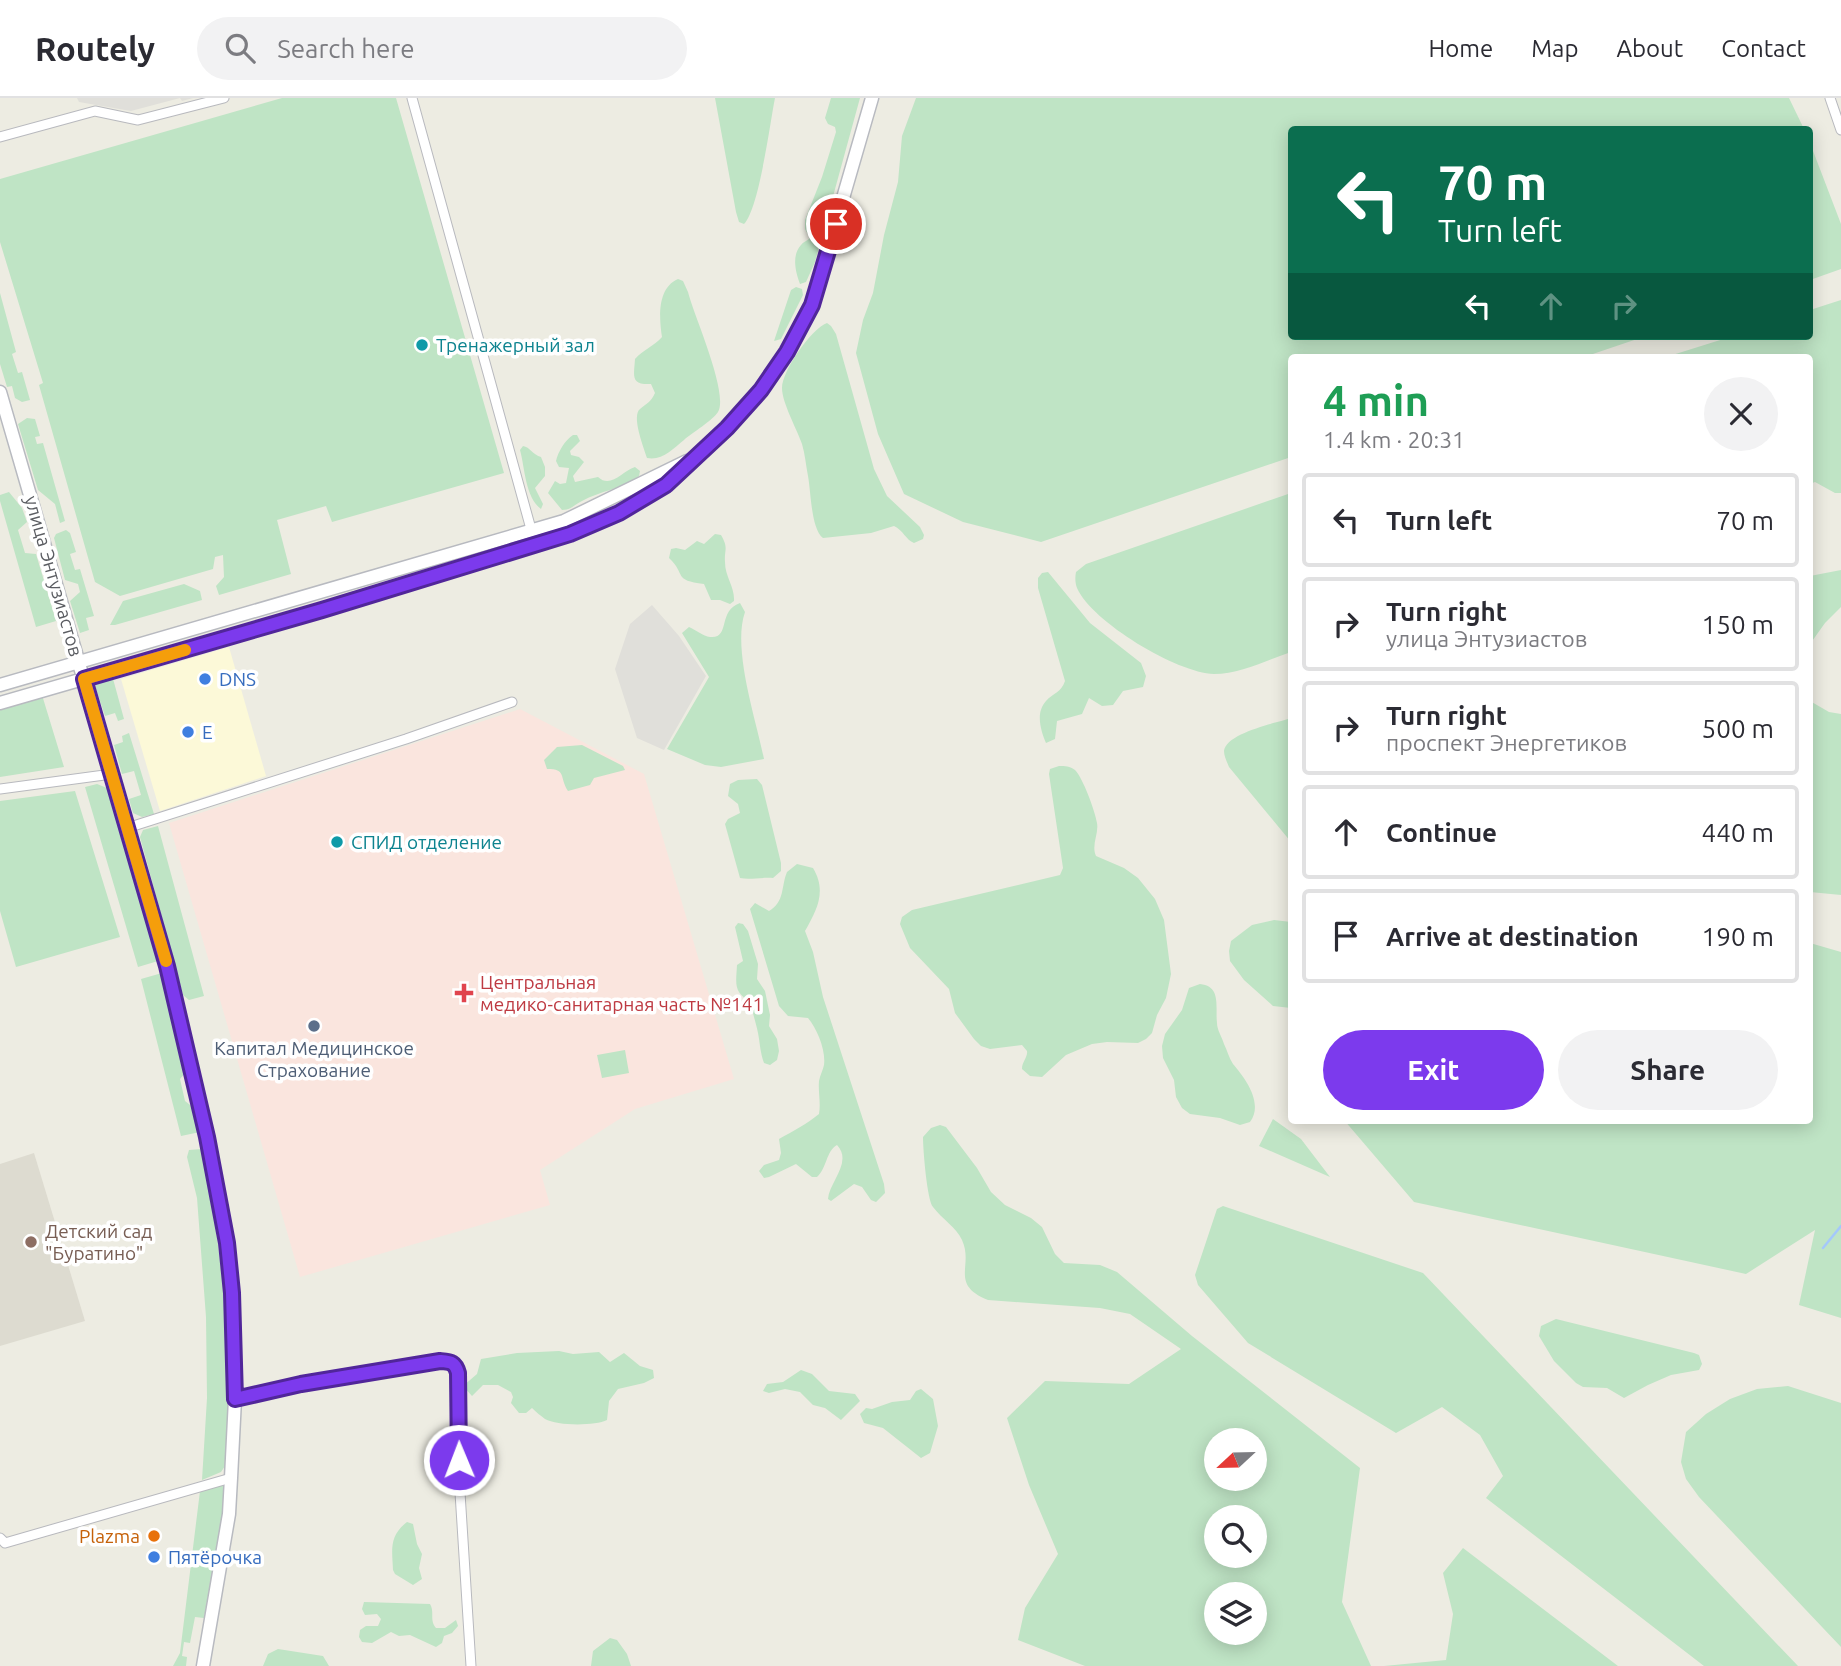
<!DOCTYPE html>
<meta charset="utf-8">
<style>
:root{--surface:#fff;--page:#f2f2f3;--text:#2b2b33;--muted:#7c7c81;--line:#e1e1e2;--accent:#7c3aed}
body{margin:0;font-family:Ubuntu,sans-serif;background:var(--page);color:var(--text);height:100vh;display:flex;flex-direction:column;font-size:26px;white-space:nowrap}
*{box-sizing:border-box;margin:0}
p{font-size:23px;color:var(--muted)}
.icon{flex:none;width:38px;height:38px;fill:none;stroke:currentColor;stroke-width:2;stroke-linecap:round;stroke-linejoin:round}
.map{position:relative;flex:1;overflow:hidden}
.panel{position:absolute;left:1288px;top:256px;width:525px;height:770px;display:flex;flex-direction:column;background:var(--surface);border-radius:7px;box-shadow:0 4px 18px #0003}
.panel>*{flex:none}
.top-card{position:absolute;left:1288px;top:28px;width:525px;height:214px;border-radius:7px;box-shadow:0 4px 18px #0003;background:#0b6e4f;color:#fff;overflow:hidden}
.needle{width:46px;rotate:248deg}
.controls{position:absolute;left:1204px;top:1330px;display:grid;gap:14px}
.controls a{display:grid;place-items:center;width:63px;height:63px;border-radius:50%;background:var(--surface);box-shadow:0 4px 18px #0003;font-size:35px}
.pin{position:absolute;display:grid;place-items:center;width:60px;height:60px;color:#fff;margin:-30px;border:4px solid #fff;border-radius:50%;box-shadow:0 2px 7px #0007}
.me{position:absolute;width:77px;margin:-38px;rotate:359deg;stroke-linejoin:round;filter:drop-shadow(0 0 5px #0008)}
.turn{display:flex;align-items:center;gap:24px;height:147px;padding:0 35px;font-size:32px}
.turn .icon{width:91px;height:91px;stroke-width:2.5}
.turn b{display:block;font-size:49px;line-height:60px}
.lanes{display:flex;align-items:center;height:66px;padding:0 35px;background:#0003;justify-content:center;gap:35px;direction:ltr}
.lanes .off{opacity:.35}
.round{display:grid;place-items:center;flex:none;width:74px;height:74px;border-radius:37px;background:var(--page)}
.head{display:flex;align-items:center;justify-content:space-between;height:119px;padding:0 35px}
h1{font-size:42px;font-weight:700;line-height:52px;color:#1e9e55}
.action{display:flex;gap:14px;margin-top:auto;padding:14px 35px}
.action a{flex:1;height:80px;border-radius:42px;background:var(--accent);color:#fff;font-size:28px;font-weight:700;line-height:80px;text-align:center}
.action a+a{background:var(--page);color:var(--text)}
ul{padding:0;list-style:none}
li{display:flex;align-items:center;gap:21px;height:94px;margin:0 14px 10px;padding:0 21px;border:4px solid var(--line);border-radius:7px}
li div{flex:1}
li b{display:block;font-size:26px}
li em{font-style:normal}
header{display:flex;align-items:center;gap:42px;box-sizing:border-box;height:98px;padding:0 35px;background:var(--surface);border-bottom:2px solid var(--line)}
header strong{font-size:33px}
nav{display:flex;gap:38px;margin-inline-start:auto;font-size:24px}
.search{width:490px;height:63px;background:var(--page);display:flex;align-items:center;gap:18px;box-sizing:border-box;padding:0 24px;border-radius:38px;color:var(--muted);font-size:26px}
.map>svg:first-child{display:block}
.commercial{fill:#fcf9d8}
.industrial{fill:#e0dfda}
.education{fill:#dddbd0}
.medical{fill:#fae5de}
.green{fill:#bfe4c5;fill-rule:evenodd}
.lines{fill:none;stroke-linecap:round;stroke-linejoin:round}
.stream{stroke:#a4c8fb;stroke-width:2.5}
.street-casing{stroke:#b8b9be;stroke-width:11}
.secondary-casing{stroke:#b8bac0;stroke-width:15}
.street{stroke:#fff;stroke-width:9}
.secondary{stroke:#fff;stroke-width:12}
.route-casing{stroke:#51269a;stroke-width:18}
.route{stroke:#7c3aed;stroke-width:12}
.slow{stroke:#f59e0b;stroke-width:12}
.culture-dot{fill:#0f9aa8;stroke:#fff;stroke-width:2.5}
.shop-dot{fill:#3f7fe0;stroke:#fff;stroke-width:2.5}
.health-dot{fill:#e0444e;stroke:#fff;stroke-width:2.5}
.service-dot{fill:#5c6f8a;stroke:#fff;stroke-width:2.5}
.education-dot{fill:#8d6e63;stroke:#fff;stroke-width:2.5}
.food-dot{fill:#e8710a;stroke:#fff;stroke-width:2.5}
.labels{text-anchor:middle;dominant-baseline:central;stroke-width:7;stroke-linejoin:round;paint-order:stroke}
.culture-label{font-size:19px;fill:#0d838f;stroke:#fff;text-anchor:start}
.street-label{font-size:19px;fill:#5b5d62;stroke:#fff}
.shop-label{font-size:19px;fill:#366cbe;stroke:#fff;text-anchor:start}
.health-label{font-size:19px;fill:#be3a42;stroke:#fff;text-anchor:start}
.service-label{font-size:19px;fill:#4e5e75;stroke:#fff}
.education-label{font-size:19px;fill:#785e54;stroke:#fff;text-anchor:start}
.food-label{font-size:19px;fill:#c56008;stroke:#fff;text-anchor:end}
</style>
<header>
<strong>Routely</strong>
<div class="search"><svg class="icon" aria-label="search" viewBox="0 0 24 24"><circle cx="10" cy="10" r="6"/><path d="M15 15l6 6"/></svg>Search here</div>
<nav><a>Home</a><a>Map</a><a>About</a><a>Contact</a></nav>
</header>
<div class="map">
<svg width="1841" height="1568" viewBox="0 0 1841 1568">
<rect width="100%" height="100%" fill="#edece2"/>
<path class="commercial" d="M 229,549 L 266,678 L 160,713 L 121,581 Z"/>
<path class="industrial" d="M 77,0 L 193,0 L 182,3 L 180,0 L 131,13 L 79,4 Z
M 652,507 L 679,538 L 706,578 L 664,652 L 637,640 L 615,571 L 630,526 Z"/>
<path class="education" d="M 34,1055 L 85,1223 L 0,1248 L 0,1066 Z"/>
<path class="medical" d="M 520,611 L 644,676 L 734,981 L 635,1011 L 540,1072 L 550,1107 L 300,1179 L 169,725 Z"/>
<path class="green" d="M 282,0 L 396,0 L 504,375 L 332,424 L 326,408 L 277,422 L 291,476 L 219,497 L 216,488 L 224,479 L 223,457 L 215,459 L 213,471 L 120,498 L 95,484 L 39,287 L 43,285 L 0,144 L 0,81 Z
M 715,0 L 775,0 C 770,25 759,111 744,126 L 739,124 L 736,114 Z
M 831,0 L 860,0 L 815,164 L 806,184 L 800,186 C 796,175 791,158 801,147 C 803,144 807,143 810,140 L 805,131 L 805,122 L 822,79 L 836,34 L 835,29 L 828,26 L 825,20 Z
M 916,0 L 1789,0 L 1804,31 L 1292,32 L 1292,238 L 1646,238 L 1584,259 L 1292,259 L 1291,359 L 1041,444 L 963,424 L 904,396 L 878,336 L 856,255 L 863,222 L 873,195 L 884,137 L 898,84 L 902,38 Z
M 1810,45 L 1841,126 L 1841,171 L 1810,182 Z
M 678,181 L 683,183 L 688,194 C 694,218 729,295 718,314 C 713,322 692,335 684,342 C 673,351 662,363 647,360 C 644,350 631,318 640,311 C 647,305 651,304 655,295 L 651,286 C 630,287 634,278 635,261 C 643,252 654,248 662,239 C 659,220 657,190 678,181 Z
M 796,189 L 802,191 L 803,197 L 781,241 L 774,243 L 791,192 Z
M 0,195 L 16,254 L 12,256 L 18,275 L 22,274 L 30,302 L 22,304 L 15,300 L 12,288 L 7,289 L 0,266 Z
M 1841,202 L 1841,395 L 1835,395 L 1815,384 L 1810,386 L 1810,259 L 1666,259 L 1733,238 L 1810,238 L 1810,212 Z
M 827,225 L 831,228 L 836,236 L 874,371 L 887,398 L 920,429 L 924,437 L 923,441 L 914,445 C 906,442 903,432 894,428 L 871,435 L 823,440 C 811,431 811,394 808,378 C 806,368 805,356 802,346 C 797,331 782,305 782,290 C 782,273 811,231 827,225 Z
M 27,320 L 35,321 L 40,338 L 35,339 L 37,346 L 43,345 L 65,423 L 60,425 L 55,406 L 38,392 L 18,326 Z
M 573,337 L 577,337 L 580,343 L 570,353 L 571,357 L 579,359 L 584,364 L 573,378 L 575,384 L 598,379 C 611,391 622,373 635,369 L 640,373 L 639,378 C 622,391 600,393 582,403 C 574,407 571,412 562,412 L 548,395 L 555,383 L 560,386 L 566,385 L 569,370 L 559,369 L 556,363 C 558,354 565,342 573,337 Z
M 523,348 C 530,349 533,357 541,359 L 545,369 L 545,378 L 535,390 L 543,406 L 541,411 C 525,399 525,370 520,352 Z
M 9,394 L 22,410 L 27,424 L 18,432 L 25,455 L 36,456 L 56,523 L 36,529 L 0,403 L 0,397 Z
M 1291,395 L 1291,554 C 1267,562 1240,576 1214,576 C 1177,575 1092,524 1077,490 C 1075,485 1075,479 1076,474 L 1086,466 Z
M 66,432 L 70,435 L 76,454 L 70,456 L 75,472 L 80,471 L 94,518 L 86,520 L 89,532 L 80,535 L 70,503 L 80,494 L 78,486 L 65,482 L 54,440 L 56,436 Z
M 715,436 L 721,437 C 729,451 724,451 725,464 C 725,479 735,489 734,503 L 730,506 L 720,502 L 711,502 L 704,486 C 672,482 687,477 669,460 L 671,451 L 676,450 L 685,452 L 697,443 L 704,446 Z
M 1841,472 L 1841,509 L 1825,525 L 1810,546 L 1810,478 Z
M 1048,474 L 1090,525 L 1141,565 L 1146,578 L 1143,589 L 1123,593 L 1113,607 L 1102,608 L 1089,600 L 1082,616 L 1057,623 L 1055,641 L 1046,645 C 1041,633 1035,615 1046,603 C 1053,595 1061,595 1065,583 L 1038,490 L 1038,480 L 1042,475 Z
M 184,486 L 200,493 L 202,502 L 115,527 L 110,527 L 123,503 Z
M 740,505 L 745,514 C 732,551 756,621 764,661 L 721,669 L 705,667 L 667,651 L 709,579 L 682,535 L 689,529 C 696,532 703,538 710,539 C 731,541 717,513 740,505 Z
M 112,577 L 124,621 L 118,623 L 115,615 L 105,618 L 95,588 L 100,580 Z
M 42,597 L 64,669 L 0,679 L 0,610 Z
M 1810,603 L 1829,614 L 1841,616 L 1841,797 L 1810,794 Z
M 1291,620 L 1292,620 L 1291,744 L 1229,669 C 1227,664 1224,658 1224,653 C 1226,635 1276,625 1291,620 Z
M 129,635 L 154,716 L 142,719 L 133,715 L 129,701 L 141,697 L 134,673 L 122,676 L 114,647 L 123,644 L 122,638 Z
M 582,647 L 623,668 L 625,672 L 594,680 L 590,687 L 568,693 C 559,679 567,671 547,671 L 544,662 L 557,649 Z
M 1059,668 C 1065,668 1070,668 1075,672 C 1083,680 1095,713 1097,725 C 1099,736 1091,747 1096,758 L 1124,770 L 1138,780 L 1155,801 L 1164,822 L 1171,876 L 1166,900 L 1157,917 L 1152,935 L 1146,941 L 1138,945 L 1107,944 L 1092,946 L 1066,957 L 1042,979 L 1030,978 L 1022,971 C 1022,964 1028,959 1027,953 L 1022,947 L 990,951 L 981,948 L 974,941 L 955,915 L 949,891 L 910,850 L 900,826 L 902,819 L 912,812 L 1060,777 L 1063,770 L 1049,676 L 1050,671 Z
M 757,681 L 762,687 L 781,765 L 781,773 L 773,780 C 762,779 750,782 740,780 L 725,726 L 728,721 L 740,715 L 738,706 L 728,698 L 730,686 L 738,682 Z
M 97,686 L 107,690 L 158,863 L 138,869 L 85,689 Z
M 75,693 L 120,839 L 16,869 L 0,813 L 0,703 Z
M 158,728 L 204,898 L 189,902 L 183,897 L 140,739 L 143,732 Z
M 797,766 L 813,770 C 827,793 817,812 805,833 L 813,854 L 823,899 L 884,1086 L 885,1095 L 876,1104 L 871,1102 L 862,1089 L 854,1086 L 831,1103 L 828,1101 C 829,1084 853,1064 837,1047 C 826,1053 827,1070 817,1079 L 812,1079 L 796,1066 L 769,1079 L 764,1080 L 759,1073 L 764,1067 L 779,1062 L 781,1055 L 779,1041 C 793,1033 807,1026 819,1016 C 821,1005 818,994 819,983 C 820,977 823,972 824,967 C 826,952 817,931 808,920 L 788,918 L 779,908 L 750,811 L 755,805 L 769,813 C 785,804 781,788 787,774 Z
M 1274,822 L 1291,824 L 1291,910 L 1273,908 L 1244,882 L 1230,863 L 1229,853 L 1231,843 L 1252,827 Z
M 738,825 L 743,826 L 748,833 L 758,866 L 757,881 L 765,893 L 770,917 L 769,928 L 777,941 L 779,953 L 777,962 L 770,967 L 764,965 C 760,954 760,945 758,935 C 756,924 752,916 752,905 C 733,894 736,887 737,867 L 743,863 L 735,829 Z
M 1810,845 L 1841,854 L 1841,1220 L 1799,1207 L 1815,1132 L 1746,1176 L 1414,1104 L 1344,1022 L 1810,1022 Z
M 162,875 L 186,974 L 180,981 L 185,1003 L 194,1010 L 200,1034 L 181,1038 L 141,881 Z
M 1200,886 C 1222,888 1215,910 1217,925 C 1217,932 1222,939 1224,946 C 1227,952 1229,960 1233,966 C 1245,980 1264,1005 1250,1024 L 1240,1027 L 1220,1020 L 1190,1016 L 1182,1010 L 1176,999 L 1174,982 L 1163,960 L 1162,948 L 1165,936 L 1182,912 L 1189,890 Z
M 625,952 L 629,975 L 602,980 L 597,957 Z
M 1273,1021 L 1301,1041 L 1330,1079 L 1259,1048 Z
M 940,1027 L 946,1029 L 977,1070 L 991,1094 L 1005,1107 L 1031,1120 L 1042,1129 L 1055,1156 L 1064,1165 L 1100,1167 L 1117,1174 L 1192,1238 L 1360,1370 L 1342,1504 L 1371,1568 L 1085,1568 L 1018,1542 L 1025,1510 L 1058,1456 L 1029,1387 L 1007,1320 L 1045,1283 L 1129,1286 L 1181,1251 L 1130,1216 L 1100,1210 L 988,1202 C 949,1186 974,1168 962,1142 C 956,1129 942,1121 933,1109 C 927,1102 923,1051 923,1039 L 931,1030 ZM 1255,1342 L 1255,1381 L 1216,1381 L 1216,1342 ZM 1216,1419 L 1255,1419 L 1255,1458 L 1216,1458 ZM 1216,1496 L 1255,1496 L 1255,1535 L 1216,1535 Z
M 202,1051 C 214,1112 223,1174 227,1236 C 229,1279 227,1322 227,1365 L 221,1374 L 202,1382 L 207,1300 L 206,1219 L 197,1100 L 187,1059 L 189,1052 Z
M 1223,1108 L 1423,1175 L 1798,1568 L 1704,1568 L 1486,1400 L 1503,1378 L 1480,1337 L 1442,1309 L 1396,1335 L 1248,1245 L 1198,1187 L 1195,1177 L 1217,1111 Z
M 1556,1221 L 1694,1255 L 1699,1257 L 1702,1266 L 1699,1272 L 1671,1277 L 1648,1287 L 1624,1300 L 1607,1290 L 1583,1289 L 1576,1285 L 1554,1263 L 1539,1238 L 1541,1228 Z
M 559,1253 L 573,1256 L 599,1254 L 610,1264 L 624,1255 L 640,1268 L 653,1272 L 654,1280 L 644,1285 L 618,1291 L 609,1303 L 607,1322 C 595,1328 557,1328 545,1321 C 541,1318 536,1314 532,1310 L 526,1315 L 519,1315 L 511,1305 L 513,1299 L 511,1294 L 498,1287 L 483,1287 L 472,1298 L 463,1288 L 477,1276 L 481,1261 L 517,1255 Z
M 801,1272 L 812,1276 L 829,1293 L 855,1296 L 860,1303 L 841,1322 L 825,1310 L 813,1307 L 800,1294 L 785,1291 L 769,1295 L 763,1293 L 767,1286 L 783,1284 Z
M 1788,1288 L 1841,1305 L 1841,1549 L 1699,1399 L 1686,1381 L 1681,1364 L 1686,1334 L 1706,1316 L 1730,1301 L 1757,1291 Z
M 921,1291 L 933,1301 L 938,1328 L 930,1355 L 921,1360 L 883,1330 L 864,1325 L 860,1316 L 866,1310 L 872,1311 L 892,1304 L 910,1302 L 916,1293 Z
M 222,1387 L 225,1388 L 225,1402 L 204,1520 L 195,1519 L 190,1545 L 184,1544 L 182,1558 L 187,1559 L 186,1568 L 173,1568 L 180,1555 L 200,1393 Z
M 407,1424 L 413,1426 L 417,1446 L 422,1456 L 419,1470 L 422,1481 L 413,1487 L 395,1476 L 393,1472 C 392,1451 389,1438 407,1424 Z
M 1463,1450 L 1618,1568 L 1384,1568 L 1446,1562 L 1453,1516 L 1443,1475 Z
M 364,1504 L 430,1506 C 435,1514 429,1522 436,1530 L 445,1530 L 456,1522 L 458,1528 L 452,1535 L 444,1538 L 442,1545 L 436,1549 L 410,1537 L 399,1538 L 391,1534 L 372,1545 L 362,1544 L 359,1539 L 360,1532 L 366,1528 L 378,1528 L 381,1521 L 377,1516 L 365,1517 L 362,1511 Z
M 610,1540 L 617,1542 L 627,1556 L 631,1568 L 591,1568 L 593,1553 Z
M 278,1551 L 323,1558 L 329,1568 L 263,1568 L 268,1556 Z"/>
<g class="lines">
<path class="stream" d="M 1823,1150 L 1841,1128"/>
<defs>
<path id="street" d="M 412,0 L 531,431
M 1830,0 L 1841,32
M 0,39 L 95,13 L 138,22 L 224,0
M 0,691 L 112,676
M 127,730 L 406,641 L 512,604
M 235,1301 L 301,1286 L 440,1263 L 452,1264 L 456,1267 L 458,1275 L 459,1379 L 471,1568
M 0,1440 L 5,1445 L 231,1380"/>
<path id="secondary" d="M 0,294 L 167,868 L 207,1039 L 227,1145 L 232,1195 L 235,1301 L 231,1380 L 229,1416 L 203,1568
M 0,587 L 564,423 L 687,363
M 0,605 L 322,512 L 570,436 L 619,415 L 666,387 L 727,330 L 761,292 L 787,254 L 812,207 L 872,0"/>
</defs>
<use href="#street" class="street-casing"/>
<use href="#secondary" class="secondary-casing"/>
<use href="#street" class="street"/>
<use href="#secondary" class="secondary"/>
</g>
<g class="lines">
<defs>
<path id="route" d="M 459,1362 L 458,1275 C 455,1264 451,1264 440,1263 L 301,1286 L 235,1301 L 232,1195 L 227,1145 L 207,1039 L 167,868 L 84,581 L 322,512 L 570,436 L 619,415 L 666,387 L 727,330 L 761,292 L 787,254 L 812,207 L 836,126"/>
</defs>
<use href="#route" class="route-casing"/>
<use href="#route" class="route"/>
<path class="slow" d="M 166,863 L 84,581 L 185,552"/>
</g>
<g class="culture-dot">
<circle cx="422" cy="247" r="7"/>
<circle cx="337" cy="744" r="7"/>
</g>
<g class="shop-dot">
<circle cx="205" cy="581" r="7"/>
<circle cx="188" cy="634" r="7"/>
<circle cx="154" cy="1459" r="7"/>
</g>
<path class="health-dot" d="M460.5 884.5h7v7h7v7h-7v7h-7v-7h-7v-7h7z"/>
<circle class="service-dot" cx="314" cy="928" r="7"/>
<circle class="education-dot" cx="31" cy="1144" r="7"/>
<circle class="food-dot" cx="154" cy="1438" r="7"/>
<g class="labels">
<g class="culture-label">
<text x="436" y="247">Тренажерный зал</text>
<text x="351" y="744">СПИД отделение</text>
</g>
<g class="street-label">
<text transform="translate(54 478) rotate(74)">улица Энтузиастов</text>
</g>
<g class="shop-label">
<text x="219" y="581">DNS</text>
<text x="202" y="634">Е</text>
<text x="168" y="1459">Пятёрочка</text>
</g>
<g class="health-label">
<text x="480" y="884">Центральная<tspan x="480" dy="22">медико-санитарная часть №141</tspan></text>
</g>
<g class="service-label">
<text x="314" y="950">Капитал Медицинское<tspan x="314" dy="22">Страхование</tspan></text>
</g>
<g class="education-label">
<text x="45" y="1133">Детский сад<tspan x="45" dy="22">"Буратино"</tspan></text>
</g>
<g class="food-label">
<text x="140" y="1438">Plazma</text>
</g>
</g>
</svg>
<div class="controls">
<a><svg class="needle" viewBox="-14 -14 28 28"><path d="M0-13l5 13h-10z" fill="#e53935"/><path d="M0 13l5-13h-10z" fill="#7c7c81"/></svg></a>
<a><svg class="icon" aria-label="search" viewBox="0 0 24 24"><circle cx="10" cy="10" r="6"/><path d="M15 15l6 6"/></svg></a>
<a><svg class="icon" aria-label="layers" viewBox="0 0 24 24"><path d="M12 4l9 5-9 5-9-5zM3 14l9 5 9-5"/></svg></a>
</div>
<div class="pin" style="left:836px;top:126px;background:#d93025"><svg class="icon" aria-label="arrive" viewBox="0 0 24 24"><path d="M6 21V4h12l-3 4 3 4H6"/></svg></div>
<svg class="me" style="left:459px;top:1362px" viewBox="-20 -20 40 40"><circle r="17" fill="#7c3aed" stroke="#fff" stroke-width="3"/><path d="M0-11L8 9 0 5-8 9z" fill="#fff"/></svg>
<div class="top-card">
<div class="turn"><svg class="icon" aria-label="left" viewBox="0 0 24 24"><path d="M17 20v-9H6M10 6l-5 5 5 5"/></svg><div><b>70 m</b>Turn left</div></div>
<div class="lanes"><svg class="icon" aria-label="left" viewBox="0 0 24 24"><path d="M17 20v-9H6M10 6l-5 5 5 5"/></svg><svg class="icon off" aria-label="ahead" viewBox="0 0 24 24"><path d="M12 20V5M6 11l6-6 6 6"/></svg><svg class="icon off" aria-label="right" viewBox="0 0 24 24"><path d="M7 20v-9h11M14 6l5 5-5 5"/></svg></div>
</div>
<section class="panel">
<div class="head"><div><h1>4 min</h1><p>1.4 km · 20:31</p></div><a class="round"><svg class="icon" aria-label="close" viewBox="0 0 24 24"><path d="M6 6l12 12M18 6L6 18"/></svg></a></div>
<ul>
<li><svg class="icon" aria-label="left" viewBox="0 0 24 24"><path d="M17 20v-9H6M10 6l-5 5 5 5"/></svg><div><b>Turn left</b></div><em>70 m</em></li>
<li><svg class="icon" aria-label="right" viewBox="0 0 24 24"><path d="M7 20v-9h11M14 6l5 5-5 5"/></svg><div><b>Turn right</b><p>улица Энтузиастов</p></div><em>150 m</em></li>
<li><svg class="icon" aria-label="right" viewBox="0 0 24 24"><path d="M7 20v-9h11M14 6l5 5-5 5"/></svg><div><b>Turn right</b><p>проспект Энергетиков</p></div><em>500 m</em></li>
<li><svg class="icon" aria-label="ahead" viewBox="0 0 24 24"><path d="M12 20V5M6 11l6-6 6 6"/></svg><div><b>Continue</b></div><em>440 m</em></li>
<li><svg class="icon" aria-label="arrive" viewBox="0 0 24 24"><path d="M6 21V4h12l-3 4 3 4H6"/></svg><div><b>Arrive at destination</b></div><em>190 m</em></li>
</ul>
<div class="action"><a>Exit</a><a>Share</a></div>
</section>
</div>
